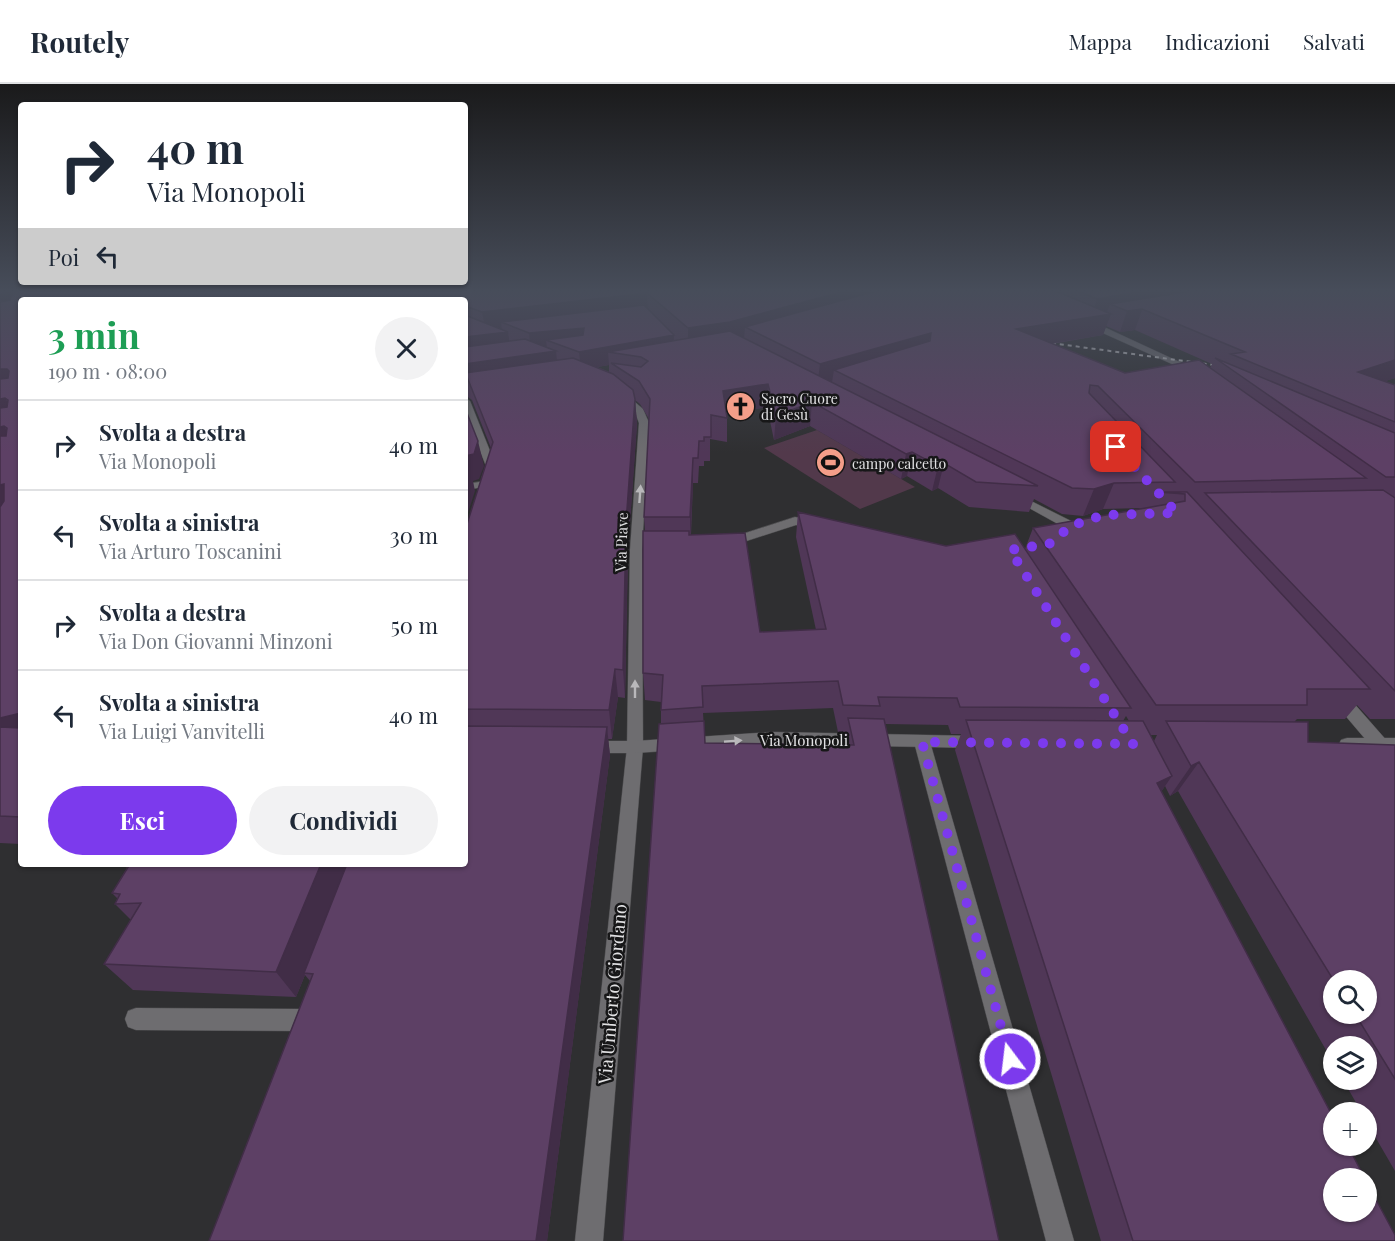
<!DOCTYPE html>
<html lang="it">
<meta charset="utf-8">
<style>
:root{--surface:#fff;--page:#f2f2f3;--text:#1f2937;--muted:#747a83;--line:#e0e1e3;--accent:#7c3aed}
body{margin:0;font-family:"Playfair Display",serif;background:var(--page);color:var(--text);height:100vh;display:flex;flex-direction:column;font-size:22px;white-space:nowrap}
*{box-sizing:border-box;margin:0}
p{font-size:20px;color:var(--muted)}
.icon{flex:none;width:33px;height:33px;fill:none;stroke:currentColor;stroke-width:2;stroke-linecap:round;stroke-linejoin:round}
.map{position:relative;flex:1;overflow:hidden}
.sheet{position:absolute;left:18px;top:213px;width:450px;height:570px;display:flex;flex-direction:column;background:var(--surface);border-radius:6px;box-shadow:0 2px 4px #0004}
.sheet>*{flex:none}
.hud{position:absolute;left:18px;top:18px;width:450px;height:183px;border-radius:6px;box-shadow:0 2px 4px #0004;background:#fff;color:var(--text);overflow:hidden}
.buttons{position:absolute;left:1323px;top:886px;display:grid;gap:12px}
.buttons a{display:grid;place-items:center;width:54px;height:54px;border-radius:50%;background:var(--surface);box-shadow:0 2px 4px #0004;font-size:30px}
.pin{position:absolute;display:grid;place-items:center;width:51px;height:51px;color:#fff;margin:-26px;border-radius:12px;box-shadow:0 3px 9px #0006}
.me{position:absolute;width:66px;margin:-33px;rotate:345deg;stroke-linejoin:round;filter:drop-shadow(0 0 4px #0008)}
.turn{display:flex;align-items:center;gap:21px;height:126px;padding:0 30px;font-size:27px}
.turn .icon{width:78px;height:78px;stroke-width:2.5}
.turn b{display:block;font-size:42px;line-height:51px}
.then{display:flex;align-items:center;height:57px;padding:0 30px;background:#0003;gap:12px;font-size:22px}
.round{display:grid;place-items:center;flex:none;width:63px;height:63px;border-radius:32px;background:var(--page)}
.summary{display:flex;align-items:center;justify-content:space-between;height:102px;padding:0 30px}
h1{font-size:36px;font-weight:700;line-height:45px;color:#1e9e55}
.primary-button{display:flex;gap:12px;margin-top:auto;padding:12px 30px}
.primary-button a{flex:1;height:69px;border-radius:36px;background:var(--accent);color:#fff;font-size:24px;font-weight:700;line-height:69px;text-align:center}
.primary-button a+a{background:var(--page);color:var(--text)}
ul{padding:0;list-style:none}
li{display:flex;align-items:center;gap:18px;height:90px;padding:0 30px;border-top:2px solid var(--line)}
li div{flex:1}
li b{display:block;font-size:22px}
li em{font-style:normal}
header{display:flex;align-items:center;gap:36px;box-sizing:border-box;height:84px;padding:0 30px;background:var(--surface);border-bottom:2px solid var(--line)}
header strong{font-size:28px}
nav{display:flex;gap:33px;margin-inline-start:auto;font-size:21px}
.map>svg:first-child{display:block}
.green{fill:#52394b}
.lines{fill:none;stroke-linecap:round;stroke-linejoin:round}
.street-casing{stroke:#4c4c4e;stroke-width:1}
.secondary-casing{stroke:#4c4c4e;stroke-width:1}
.street{fill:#6e6d70;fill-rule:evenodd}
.secondary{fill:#6e6d70;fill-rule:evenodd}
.rail{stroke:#c1c1c3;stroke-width:2;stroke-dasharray:4 4;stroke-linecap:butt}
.wall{fill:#503757;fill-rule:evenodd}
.shaded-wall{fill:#412d47}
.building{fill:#5d4065;stroke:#412d47;stroke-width:1.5}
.oneway{fill:#b9b8bb}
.route{stroke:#7c3aed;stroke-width:10;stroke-dasharray:0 18}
.labels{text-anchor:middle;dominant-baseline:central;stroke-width:5;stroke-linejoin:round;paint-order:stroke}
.far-poi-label{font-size:14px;fill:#e1e1e3;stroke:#171718;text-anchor:start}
.street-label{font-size:15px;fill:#e1e1e3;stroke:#171718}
.near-street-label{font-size:18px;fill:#e1e1e3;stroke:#171718}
</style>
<header>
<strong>Routely</strong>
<nav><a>Mappa</a><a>Indicazioni</a><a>Salvati</a></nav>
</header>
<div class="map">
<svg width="1395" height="1157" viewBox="0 0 1395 1157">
<rect width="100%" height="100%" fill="#2f2f31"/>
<path class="green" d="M 817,346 L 915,403 L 860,425 L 764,364 Z"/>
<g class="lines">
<defs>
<path id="street" d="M 622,307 L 643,325 L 649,339 L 642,466 L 643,663 L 603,1157 L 575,1157 L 627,663 L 630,466 L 639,339 L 635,328 L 617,310 Z
M 465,314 L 470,317 L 496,382 L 492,395 L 488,396 L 482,393 L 486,382 L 465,329 Z
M 486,397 L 492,400 L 490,402 L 465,406 L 465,400 Z
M 1015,409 L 1075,439 L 1077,442 L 1075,445 L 1067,445 L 1011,414 L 1011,410 Z
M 795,433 L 821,438 L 823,441 L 817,445 L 796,441 L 728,463 L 722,459 L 724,456 Z
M 1338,606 L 1344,608 L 1395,666 L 1395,685 L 1389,683 L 1332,616 L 1330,612 L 1332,608 Z
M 922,652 L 928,654 L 930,658 L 1074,1157 L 1046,1157 L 914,658 L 916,654 Z
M 136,924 L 303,925 L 311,928 L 314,936 L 311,944 L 303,947 L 136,946 L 128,943 L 125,935 L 128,927 Z"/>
<path id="secondary" d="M 1085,237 L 1091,237 L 1199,287 L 1192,289 L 1085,241 Z
M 773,648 L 978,652 L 984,654 L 986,658 L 984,662 L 978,664 L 773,660 L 635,669 L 591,669 L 585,668 L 583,663 L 585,658 L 591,657 L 635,657 Z
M 1347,654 L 1395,654 L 1395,666 L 1341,664 L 1339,660 L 1341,656 Z"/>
</defs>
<use href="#street" class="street-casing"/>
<use href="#secondary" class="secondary-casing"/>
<use href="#street" class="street"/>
<use href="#secondary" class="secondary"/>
<path class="rail" d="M 1036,257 L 1229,283"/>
</g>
<path class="wall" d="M 0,207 L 1395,207 L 1395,294 L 1385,297 L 1395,301 L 1395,635 L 1370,635 L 1357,621 L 1345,635 L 1297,635 L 1294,638 L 1308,658 L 1395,661 L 1395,1087 L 1366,1037 L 1366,1029 L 1362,1029 L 1343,996 L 1366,996 L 1366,963 L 1334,963 L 1334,980 L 1178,707 L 1170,712 L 1165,702 L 1161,708 L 1395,1157 L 1101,1157 L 955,666 L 961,650 L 951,650 L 948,641 L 885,640 L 999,1157 L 661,640 L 661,618 L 645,616 L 643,589 L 645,447 L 644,433 L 649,335 L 640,320 L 635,316 L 637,339 L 628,466 L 625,614 L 618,613 L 612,655 L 608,655 L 610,671 L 547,1157 L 209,1157 L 310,897 L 305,891 L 296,913 L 133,906 L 104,880 L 131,836 L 115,820 L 118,815 L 112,809 L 127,784 L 124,780 L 465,780 L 465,441 L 467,440 L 491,364 L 472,316 L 468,313 L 465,303 L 465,216 L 21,216 L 21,760 L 0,759 ZM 1106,242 L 1120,248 L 1135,246 L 1212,280 L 1210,284 L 1125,289 L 1052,260 L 1103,251 ZM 609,281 L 609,288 L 597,283 ZM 767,323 L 774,356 L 810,342 L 901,395 L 907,392 L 932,407 L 938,404 L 969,423 L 1029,428 L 1034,415 L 1062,430 L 1083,432 L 1103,425 L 1144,424 L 1033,444 L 1025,465 L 946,462 L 798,428 L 796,453 L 816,546 L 760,548 L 691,451 L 693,399 L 698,399 L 699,382 L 704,382 L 704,377 L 710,377 L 710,355 L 727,358 L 727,330 ZM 833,624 L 838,648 L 845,648 L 843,661 L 705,659 L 703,629 ZM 1126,632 L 1129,637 L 1123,637 ZM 1150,651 L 1157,651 L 1154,657 ZM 1334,897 L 1366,897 L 1366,930 L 1334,930 Z"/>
<path class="shaded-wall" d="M 845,207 L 914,207 L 745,243 L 744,255 L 688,266 L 688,244 Z
M 1143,207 L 1226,207 L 1225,211 L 1142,226 L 1135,246 L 1120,248 L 1127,227 L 1110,220 L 1106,231 L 1111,230 L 1103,251 L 1010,266 L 1016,245 L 1091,233 L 1097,215 Z
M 9,208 L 20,228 L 0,233 L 0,210 Z
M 647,209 L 648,229 L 501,238 L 502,247 L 486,249 L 482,228 Z
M 584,244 L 585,261 L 546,256 L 547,265 L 531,267 L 529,249 Z
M 508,248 L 511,270 L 465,276 L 465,253 Z
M 931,249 L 926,271 L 834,286 L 832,298 L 817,303 L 820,280 Z
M 674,251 L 674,269 L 608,268 L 609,281 L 581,286 L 579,268 Z
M 556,267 L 558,289 L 467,293 L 465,291 L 465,280 Z
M 1395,276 L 1395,294 L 1344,311 L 1358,288 Z
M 0,285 L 7,285 L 21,308 L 0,310 Z
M 768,300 L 767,323 L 723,331 L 723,307 Z
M 5,314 L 21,338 L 0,342 L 0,315 Z
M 635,315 L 637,339 L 628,466 L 625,614 L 623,586 L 626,439 Z
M 812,318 L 810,342 L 774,356 L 776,332 Z
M 4,342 L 21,367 L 0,371 L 0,343 Z
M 478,357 L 484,382 L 479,395 L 473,397 L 475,407 L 465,438 L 465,372 Z
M 912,368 L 907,392 L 901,395 L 906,370 Z
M 693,374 L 693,399 L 690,460 L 690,433 Z
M 944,379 L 938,404 L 932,407 L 938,382 Z
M 1114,399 L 1103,425 L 1083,432 L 1094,405 Z
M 4,400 L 21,424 L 0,453 L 0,401 Z
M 615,585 L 618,613 L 612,655 L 609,626 Z
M 21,629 L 21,663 L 0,668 L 0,634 Z
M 607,643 L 610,671 L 547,1157 L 536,1157 Z
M 1199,678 L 1178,707 L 1170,712 L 1191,682 Z
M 1172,692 L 1152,721 L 1157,699 Z
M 321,780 L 348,780 L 304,889 L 305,891 L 296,913 L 276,888 Z"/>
<path class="building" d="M 0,207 L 845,207 L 730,238 L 688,244 L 647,209 L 482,228 L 465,222 L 465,216 L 21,216 L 21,629 L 0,634 L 0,423 L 4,417 L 4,400 L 0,401 L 0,352 L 6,352 L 7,344 L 4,342 L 0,343 L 0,324 L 7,323 L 8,316 L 5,314 L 0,315 L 0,295 L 8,294 L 9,287 L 7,285 L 0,285 L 0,218 L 10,216 L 12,210 L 9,208 L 0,210 Z
M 876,207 L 1056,207 L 1111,230 L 1016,245 L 1125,289 L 1199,276 L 1366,394 L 1195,398 L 1098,302 L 1090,301 L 1089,309 L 1175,398 L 1114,399 L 1094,405 L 1072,404 L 834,286 L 930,257 L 931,249 L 820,280 L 745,243 Z
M 1078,207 L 1143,207 L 1097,215 Z
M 1190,207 L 1395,207 L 1395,276 L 1358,288 L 1395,301 L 1395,338 L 1231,270 L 1245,268 L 1142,225 L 1127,227 L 1110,220 Z
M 644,221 L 674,251 L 579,268 L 546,256 L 583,251 L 584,244 L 529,249 L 501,238 Z
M 465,231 L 508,248 L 465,253 Z
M 730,247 L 1038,402 L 976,398 L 944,379 L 938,382 L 912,368 L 906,370 L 812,318 L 776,332 L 768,300 L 723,307 L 727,334 L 711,331 L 711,353 L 704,353 L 704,357 L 699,357 L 698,374 L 693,374 L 690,433 L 644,433 L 650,315 L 639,297 L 611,279 L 641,283 L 648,277 L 641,273 L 608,268 Z
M 525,255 L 556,267 L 465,280 L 465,263 Z
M 573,274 L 613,290 L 633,306 L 635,315 L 626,439 L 623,586 L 615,585 L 609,626 L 465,625 L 465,441 L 467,440 L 493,358 L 467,293 L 465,291 L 465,289 Z
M 1215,274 L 1395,349 L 1395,393 L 1386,393 Z
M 465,324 L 478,357 L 474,370 L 465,372 Z
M 465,381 L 469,381 L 465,393 Z
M 1383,406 L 1395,414 L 1395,607 L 1205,409 Z
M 1158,408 L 1187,408 L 1370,605 L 1307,605 L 1307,621 L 1156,621 L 1033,444 L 1185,417 L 1185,410 Z
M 798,428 L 946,462 L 1015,450 L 1131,624 L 960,623 L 957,614 L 878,613 L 880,622 L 843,621 L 838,597 L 702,602 L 703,623 L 661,626 L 663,591 L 643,589 L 643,447 L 689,447 L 689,451 L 745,449 L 760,548 L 826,545 Z
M 848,634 L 884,635 L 999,1157 L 623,1157 L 659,640 L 704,637 L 705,659 L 854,661 Z
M 966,636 L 1143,637 L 1172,692 L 1157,699 L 1334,1035 L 1334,1062 L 1348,1062 L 1365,1095 L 1334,1095 L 1334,1128 L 1366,1128 L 1366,1097 L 1395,1151 L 1395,1157 L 1133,1157 Z
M 1166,637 L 1308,638 L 1308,658 L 1395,661 L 1395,995 L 1355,930 L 1366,930 L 1366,897 L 1334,897 L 1199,678 L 1191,682 Z
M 465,642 L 607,643 L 536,1157 L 209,1157 L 313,890 L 304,889 L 347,780 L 465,780 Z
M 0,643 L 21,644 L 21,733 L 0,732 Z
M 130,780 L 321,780 L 276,888 L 104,880 L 141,819 L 115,820 L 120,810 L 112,809 Z"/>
<defs><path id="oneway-solid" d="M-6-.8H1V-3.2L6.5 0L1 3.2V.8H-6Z" transform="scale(1.5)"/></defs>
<g class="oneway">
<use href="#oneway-solid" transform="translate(640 410) rotate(-86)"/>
<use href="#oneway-solid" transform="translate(635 605) rotate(-90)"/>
<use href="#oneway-solid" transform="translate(733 657) rotate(-4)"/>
</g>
<linearGradient id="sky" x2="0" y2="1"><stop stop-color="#1a1a1b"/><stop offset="0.56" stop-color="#474d5a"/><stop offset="1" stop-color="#474d5a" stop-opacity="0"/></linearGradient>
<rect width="1395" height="369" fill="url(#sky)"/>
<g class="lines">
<path class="route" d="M 1010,975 L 922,658 L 1133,660 L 1010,466 L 1049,460 L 1071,442 L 1103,431 L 1177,429 L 1116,363"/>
</g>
<defs>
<symbol id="church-disc" viewBox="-11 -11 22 22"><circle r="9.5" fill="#f49e89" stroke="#171718"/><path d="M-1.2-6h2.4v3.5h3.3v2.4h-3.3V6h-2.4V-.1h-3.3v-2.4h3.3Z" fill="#111"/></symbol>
<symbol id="stadium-disc" viewBox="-11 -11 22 22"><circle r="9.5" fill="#f49e89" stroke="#171718"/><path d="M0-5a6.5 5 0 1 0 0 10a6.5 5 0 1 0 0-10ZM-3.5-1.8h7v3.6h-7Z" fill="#111"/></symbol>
</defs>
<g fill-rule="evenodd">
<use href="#church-disc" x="724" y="306" width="33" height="33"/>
<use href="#stadium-disc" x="814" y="362" width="33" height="33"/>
</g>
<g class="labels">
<g class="far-poi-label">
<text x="761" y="314">Sacro Cuore<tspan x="761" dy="16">di Gesù</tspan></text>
<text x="852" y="379">campo calcetto</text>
</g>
<g class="street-label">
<text transform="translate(621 458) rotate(-88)">Via Piave</text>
<text x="804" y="656">Via Monopoli</text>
</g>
<g class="near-street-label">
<text transform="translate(612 910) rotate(-85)">Via Umberto Giordano</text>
</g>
</g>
</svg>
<div class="buttons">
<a><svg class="icon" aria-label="search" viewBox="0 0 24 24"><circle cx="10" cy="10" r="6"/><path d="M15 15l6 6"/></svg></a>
<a><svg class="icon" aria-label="layers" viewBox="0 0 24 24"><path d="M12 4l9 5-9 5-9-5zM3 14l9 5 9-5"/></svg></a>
<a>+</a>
<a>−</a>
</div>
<div class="pin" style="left:1116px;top:363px;background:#d93025"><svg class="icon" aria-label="arrive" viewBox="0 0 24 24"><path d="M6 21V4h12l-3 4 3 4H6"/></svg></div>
<svg class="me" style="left:1010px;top:975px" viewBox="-20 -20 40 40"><circle r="17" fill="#7c3aed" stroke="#fff" stroke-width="3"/><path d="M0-11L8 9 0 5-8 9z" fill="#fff"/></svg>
<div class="hud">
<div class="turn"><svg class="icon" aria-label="right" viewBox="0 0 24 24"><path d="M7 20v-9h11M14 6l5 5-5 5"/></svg><div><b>40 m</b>Via Monopoli</div></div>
<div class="then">Poi<svg class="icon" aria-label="left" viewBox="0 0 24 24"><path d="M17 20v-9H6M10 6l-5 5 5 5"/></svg></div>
</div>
<section class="sheet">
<div class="summary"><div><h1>3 min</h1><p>190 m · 08:00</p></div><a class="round"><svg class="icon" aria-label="close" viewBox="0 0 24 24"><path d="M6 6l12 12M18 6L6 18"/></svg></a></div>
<ul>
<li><svg class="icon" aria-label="right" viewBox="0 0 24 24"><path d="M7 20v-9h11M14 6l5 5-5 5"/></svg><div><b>Svolta a destra</b><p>Via Monopoli</p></div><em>40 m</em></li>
<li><svg class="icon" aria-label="left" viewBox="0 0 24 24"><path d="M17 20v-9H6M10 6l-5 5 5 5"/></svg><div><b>Svolta a sinistra</b><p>Via Arturo Toscanini</p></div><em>30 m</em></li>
<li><svg class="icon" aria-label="right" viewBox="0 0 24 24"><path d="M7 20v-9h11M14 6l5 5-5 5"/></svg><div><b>Svolta a destra</b><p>Via Don Giovanni Minzoni</p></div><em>50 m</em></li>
<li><svg class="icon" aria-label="left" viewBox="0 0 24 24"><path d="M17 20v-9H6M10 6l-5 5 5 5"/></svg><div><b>Svolta a sinistra</b><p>Via Luigi Vanvitelli</p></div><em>40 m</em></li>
</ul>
<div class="primary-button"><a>Esci</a><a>Condividi</a></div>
</section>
</div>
